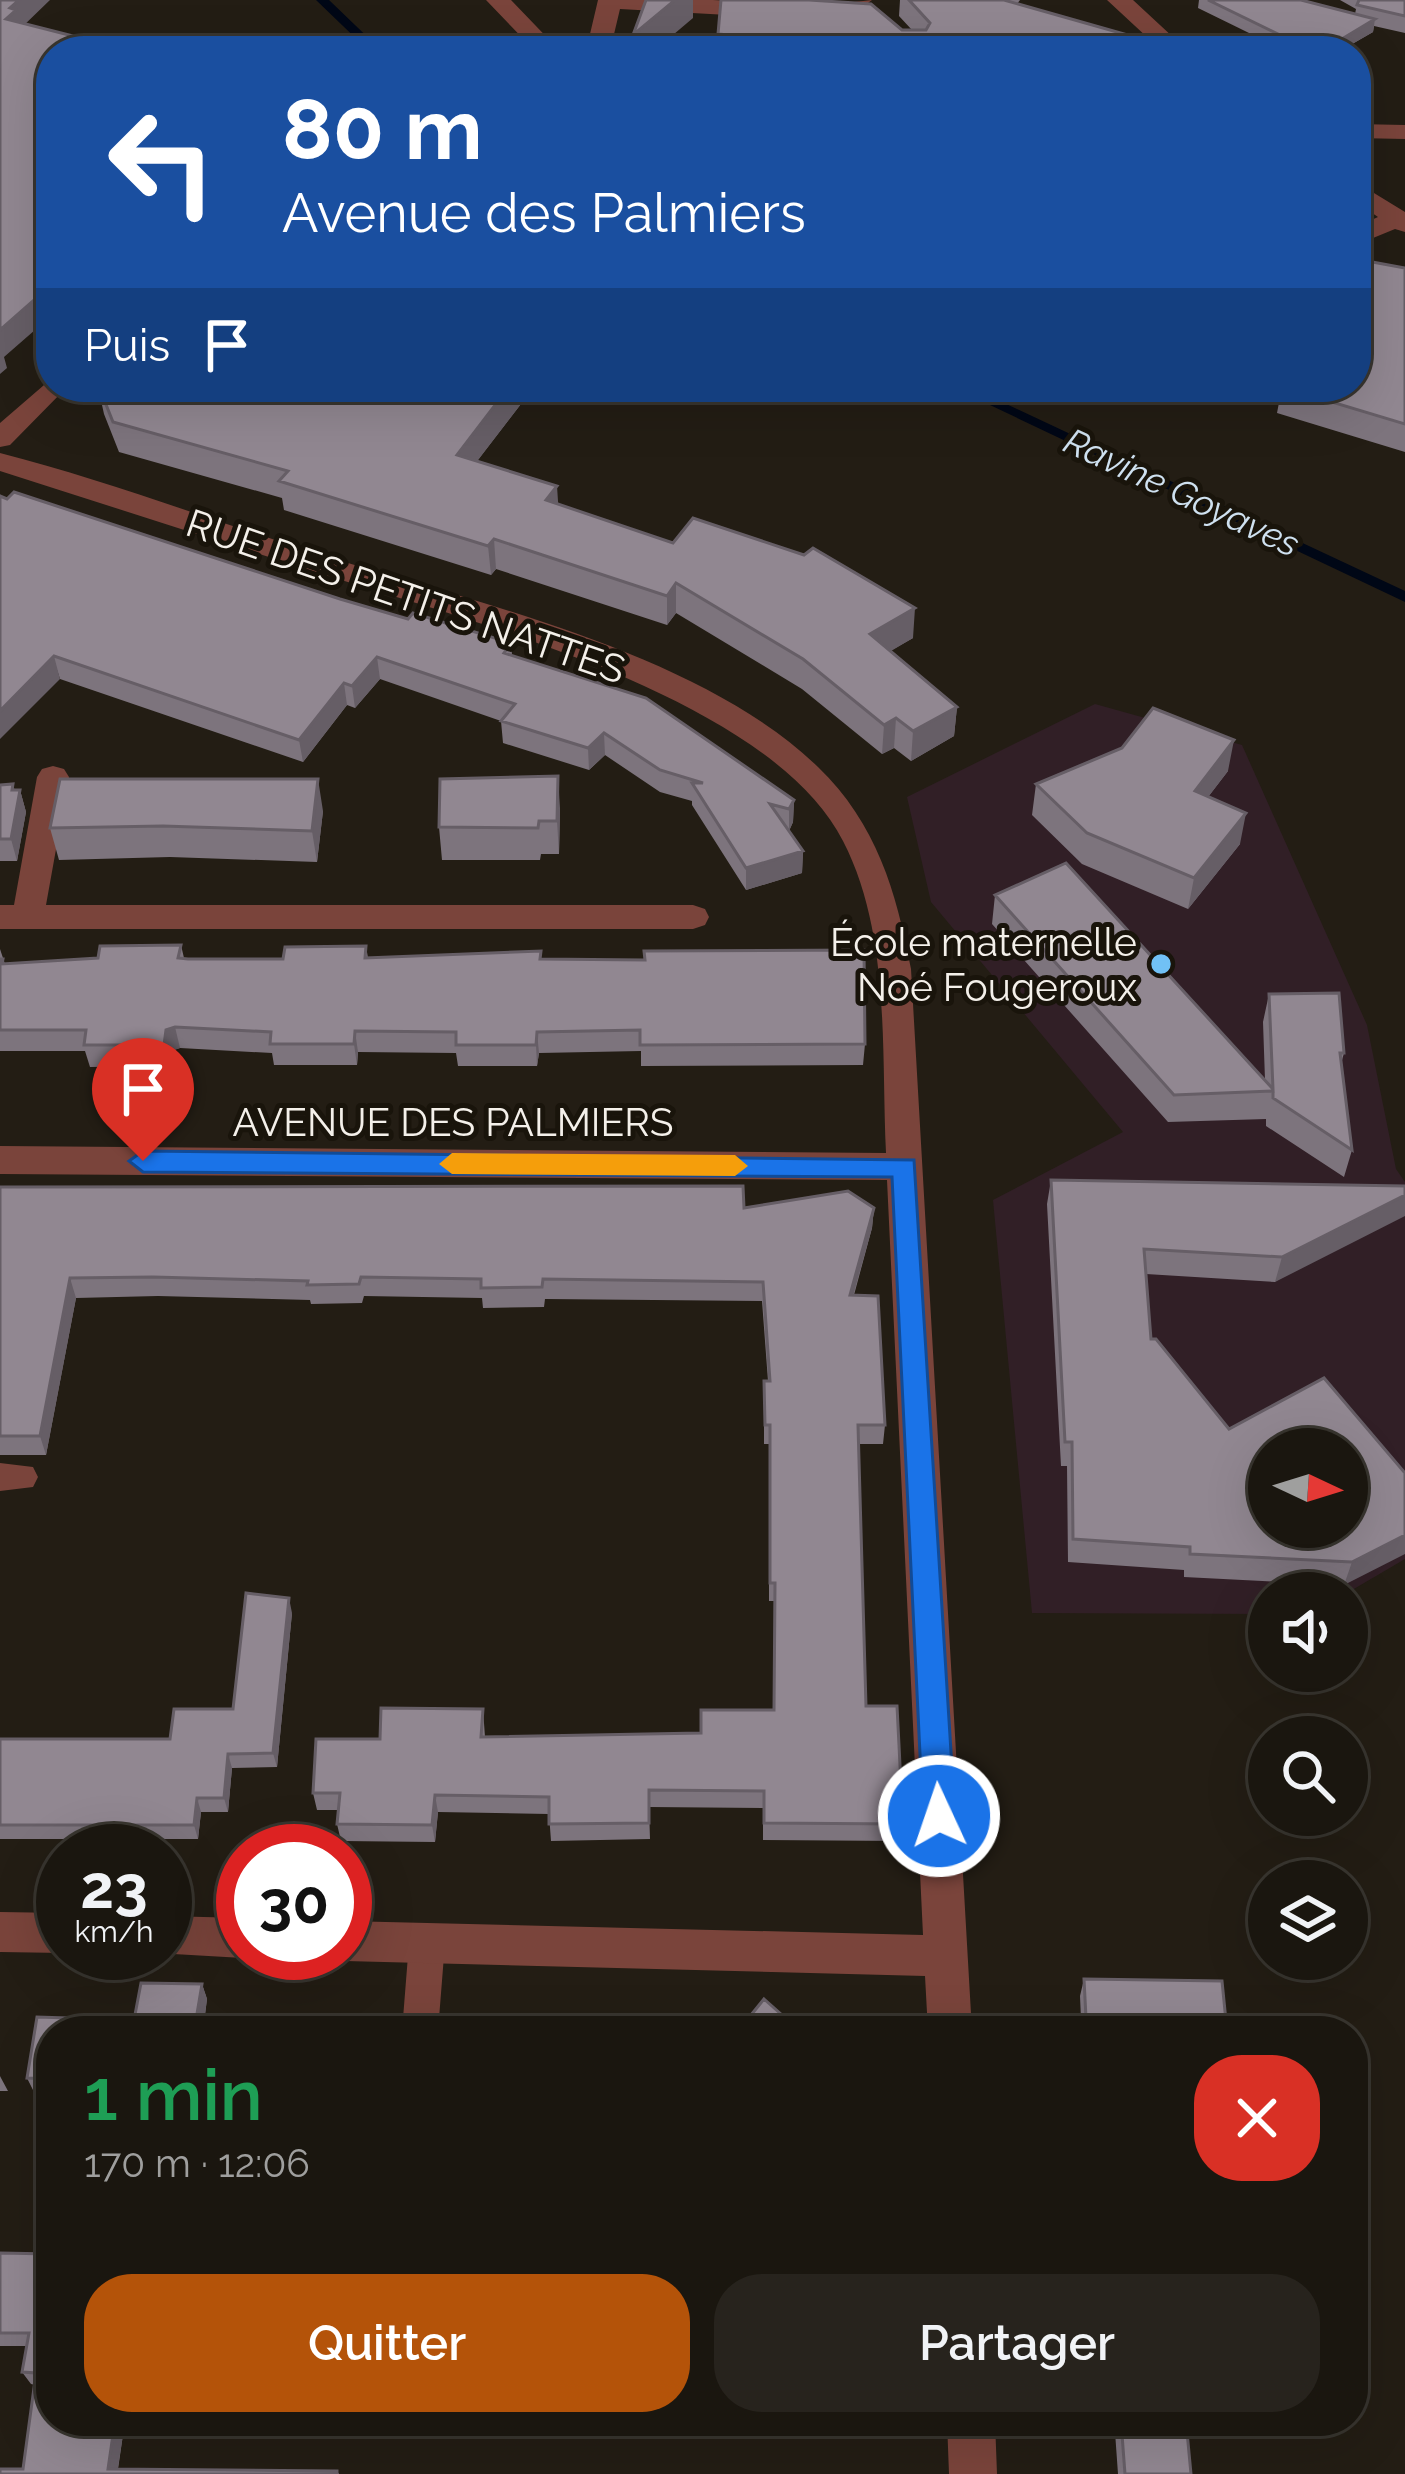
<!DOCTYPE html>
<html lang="fr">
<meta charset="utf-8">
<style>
:root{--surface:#1a160f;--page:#27231d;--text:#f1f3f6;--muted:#9f9f9e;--line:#38352f;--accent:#b45309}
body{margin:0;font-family:Raleway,sans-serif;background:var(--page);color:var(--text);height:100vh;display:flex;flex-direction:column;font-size:45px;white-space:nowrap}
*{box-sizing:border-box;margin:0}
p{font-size:39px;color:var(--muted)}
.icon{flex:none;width:66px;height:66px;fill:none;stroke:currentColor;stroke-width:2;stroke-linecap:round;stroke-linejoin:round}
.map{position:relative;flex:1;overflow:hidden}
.sheet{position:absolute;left:36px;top:2016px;width:1332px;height:420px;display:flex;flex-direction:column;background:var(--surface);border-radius:48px;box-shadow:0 12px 48px #0002,0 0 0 3px var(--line)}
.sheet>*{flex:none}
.hud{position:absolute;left:36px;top:36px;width:1335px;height:366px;border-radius:48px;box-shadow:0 12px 48px #0002,0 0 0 3px var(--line);background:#1a4fa0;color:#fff;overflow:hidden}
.needle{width:78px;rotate:94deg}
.tools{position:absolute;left:1248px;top:1428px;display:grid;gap:24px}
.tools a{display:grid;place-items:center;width:120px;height:120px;border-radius:50%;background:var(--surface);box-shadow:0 12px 48px #0002,0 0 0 3px var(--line);font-size:60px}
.speed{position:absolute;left:36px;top:1824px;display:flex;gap:24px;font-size:60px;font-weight:700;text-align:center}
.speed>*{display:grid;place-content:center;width:156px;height:156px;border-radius:50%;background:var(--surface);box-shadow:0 12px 48px #0002,0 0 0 3px var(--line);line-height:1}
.speed small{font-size:30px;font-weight:400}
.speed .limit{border:18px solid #d22;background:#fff;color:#111}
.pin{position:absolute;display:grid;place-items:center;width:102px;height:102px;color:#fff;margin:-123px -51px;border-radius:50% 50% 50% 0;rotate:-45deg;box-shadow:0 0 12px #0007}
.pin .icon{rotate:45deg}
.me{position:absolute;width:132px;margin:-66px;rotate:357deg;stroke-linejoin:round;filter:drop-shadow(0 0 9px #0008)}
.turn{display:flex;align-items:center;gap:42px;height:252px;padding:0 48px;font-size:54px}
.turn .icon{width:156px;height:156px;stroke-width:2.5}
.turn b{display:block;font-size:84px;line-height:102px}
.then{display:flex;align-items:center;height:114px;padding:0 48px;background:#0003;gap:24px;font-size:45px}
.round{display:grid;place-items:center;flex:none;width:126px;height:126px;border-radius:48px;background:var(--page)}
.headline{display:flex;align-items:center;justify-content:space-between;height:204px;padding:0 48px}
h1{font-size:72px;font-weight:600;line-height:90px;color:#1e9e55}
.primary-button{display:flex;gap:24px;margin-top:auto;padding:24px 48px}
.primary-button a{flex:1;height:138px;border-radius:48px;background:var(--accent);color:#fff;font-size:48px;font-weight:600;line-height:138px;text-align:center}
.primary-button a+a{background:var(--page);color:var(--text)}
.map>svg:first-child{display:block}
.education{fill:#311f26;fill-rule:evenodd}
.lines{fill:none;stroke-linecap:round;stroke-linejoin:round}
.stream{fill:#000716;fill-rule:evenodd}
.lane{fill:#7a443b;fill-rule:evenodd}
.street{fill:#7a443b;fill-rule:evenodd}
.wall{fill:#7d747d}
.shaded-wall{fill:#665e66}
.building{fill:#918791;stroke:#665e66;stroke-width:3;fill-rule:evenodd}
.route{fill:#1a73e8;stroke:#114b97;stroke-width:3}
.slow{fill:#f59e0b}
.poi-dot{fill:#71c1f5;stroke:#19140b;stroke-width:4.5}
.labels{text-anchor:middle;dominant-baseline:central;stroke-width:10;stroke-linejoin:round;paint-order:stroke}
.far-water-label{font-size:36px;font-style:italic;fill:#cfe1f0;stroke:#19140b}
.street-label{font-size:39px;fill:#f4f0ea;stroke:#19140b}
.poi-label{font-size:39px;fill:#f4f0ea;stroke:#19140b;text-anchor:end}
</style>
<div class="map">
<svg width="1405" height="2474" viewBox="0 0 1405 2474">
<rect width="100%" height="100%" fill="#231d14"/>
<path class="education" d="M 1095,704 L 1242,745 L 1367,1025 L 1396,1169 L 1405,1182 L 1405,1559 L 1347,1593 L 1269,1593 L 1269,1614 L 1032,1613 L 993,1200 L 1123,1132 L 931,902 L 907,797 ZM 1269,1449 L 1347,1449 L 1347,1527 L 1269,1527 Z"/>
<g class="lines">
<path class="stream" d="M 316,0 L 329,0 L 382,51 L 369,51 Z
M 952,387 L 970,387 L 1405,591 L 1405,602 Z"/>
<path class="lane" d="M 0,1463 L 33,1467 L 38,1477 L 33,1487 L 0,1491 Z
M 427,1926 L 440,1931 L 445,1943 L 438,2031 L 402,2031 L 409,1943 L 414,1931 Z"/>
<path class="street" d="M 486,0 L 511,0 L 560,51 L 535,51 Z
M 713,0 L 818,6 L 872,0 L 848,17 L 818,20 L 620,9 L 610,51 L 586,51 L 598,0 Z
M 1107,0 L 1133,0 L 1188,51 L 1162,51 Z
M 1356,124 L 1405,125 L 1405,139 L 1356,138 Z
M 1356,182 L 1405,212 L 1405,232 L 1395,229 L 1356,245 L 1356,227 L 1378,217 L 1356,202 Z
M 51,379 L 51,387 L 67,387 L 10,445 L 0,447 L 0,423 Z
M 0,453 C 105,480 208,519 312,552 C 469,601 698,651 818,767 C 877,824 896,891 911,969 L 972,2031 L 928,2031 L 925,1976 L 345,1961 L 329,1953 L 345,1953 L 345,1921 L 923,1935 L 887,1180 L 0,1174 L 0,1146 L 886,1153 C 881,1052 891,934 843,841 C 770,698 473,622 329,576 C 219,541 109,506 0,471 Z
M 53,766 L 64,769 L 69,777 L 46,905 L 693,905 L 705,909 L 709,917 L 705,925 L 693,929 L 0,929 L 0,905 L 14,905 L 37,777 L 42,769 Z
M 0,1912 L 63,1913 L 64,1953 L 0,1952 Z
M 165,1916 L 243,1918 L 243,1953 L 257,1953 L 243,1958 L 156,1953 L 165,1953 Z
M 947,2421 L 995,2421 L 997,2474 L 949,2474 Z"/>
</g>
<path class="wall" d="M 900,0 L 1020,0 L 1017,4 L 1147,51 L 718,51 L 718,34 L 912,30 L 899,16 Z
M 1199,0 L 1301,0 L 1355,14 L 1356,9 L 1340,0 L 1405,0 L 1405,33 L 1374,26 L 1373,32 L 1340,51 L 1286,51 L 1198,8 Z
M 1405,268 L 1405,452 L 1277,413 L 1282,387 Z
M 98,387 L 534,387 L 477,461 L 558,504 L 913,638 L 890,651 L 957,707 L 954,736 L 911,761 L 894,748 L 882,754 L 802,689 L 676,613 L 667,625 L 496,569 L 491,575 L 284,510 L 282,498 L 119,452 L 104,414 Z
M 0,496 L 408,619 L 511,643 L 512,655 L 794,800 L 793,822 L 789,831 L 803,851 L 802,873 L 746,890 L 692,805 L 692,801 L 660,792 L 605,755 L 589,770 L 503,743 L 501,721 L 380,679 L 355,708 L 347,705 L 303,762 L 60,679 Z
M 1228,771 L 1208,797 L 1240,844 L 1188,909 L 1082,864 L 1032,815 L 1036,784 Z
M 0,785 L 15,790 L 20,790 L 26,812 L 17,861 L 0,861 Z
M 560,808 L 559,854 L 541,854 L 540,860 L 442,860 L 439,827 Z
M 323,811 L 317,862 L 170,857 L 59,860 L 50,828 Z
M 995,895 L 1265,1080 L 1263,1022 L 1269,994 L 1344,1053 L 1341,1064 L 1352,1150 L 1344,1177 L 1266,1126 L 1266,1119 L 1168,1122 L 992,924 Z
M 181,945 L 184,958 L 283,959 L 366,946 L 368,958 L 542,959 L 865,1044 L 863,1065 L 641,1066 L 641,1051 L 539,1053 L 537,1066 L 458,1066 L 456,1053 L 358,1052 L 357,1065 L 274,1065 L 272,1053 L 180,1048 L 171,1051 L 169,1066 L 90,1067 L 85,1051 L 0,1051 L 0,949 L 5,964 L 98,958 Z
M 1051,1180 L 1405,1186 L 1275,1282 L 1146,1274 L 1151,1339 L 1229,1429 L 1405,1473 L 1344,1585 L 1184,1577 L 1184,1570 L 1068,1562 L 1067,1466 L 1061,1466 L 1047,1204 Z
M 0,1187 L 744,1208 L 874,1208 L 872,1228 L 854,1295 L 885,1425 L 883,1444 L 858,1444 L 866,1706 L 903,1824 L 901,1841 L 763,1840 L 763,1808 L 649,1807 L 650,1839 L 551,1841 L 549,1814 L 438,1812 L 435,1842 L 341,1841 L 337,1824 L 338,1810 L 317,1810 L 313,1793 L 380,1739 L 483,1709 L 485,1737 L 701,1733 L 774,1710 L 775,1601 L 769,1601 L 769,1444 L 764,1444 L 764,1400 L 768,1381 L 762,1301 L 545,1299 L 544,1307 L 483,1308 L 482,1298 L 364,1296 L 362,1303 L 311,1304 L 310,1300 L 158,1296 L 76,1298 L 46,1455 L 0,1455 Z
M 292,1613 L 277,1767 L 232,1768 L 228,1812 L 201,1812 L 198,1839 L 0,1839 L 0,1739 L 170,1739 L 233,1709 Z
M 1084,1979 L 1227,2031 L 1062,2031 L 1065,2019 L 1081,2019 L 1080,1996 Z
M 141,1983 L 202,1984 L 207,1999 L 205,2015 L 209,2015 L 215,2031 L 51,2031 L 51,2093 L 34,2092 L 27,2078 L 37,2017 L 134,2020 Z
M 0,2076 L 1,2078 L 8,2091 L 0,2091 Z
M 0,2253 L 125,2421 L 118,2469 L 337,2471 L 339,2474 L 0,2474 L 23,2469 L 35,2385 L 31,2384 L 22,2372 L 27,2346 L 0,2346 Z
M 720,2421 L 857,2421 L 857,2426 L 855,2437 L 720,2427 Z
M 1091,2421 L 1253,2421 L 1246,2432 L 1187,2432 L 1191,2474 L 1118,2474 L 1115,2432 L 1092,2432 Z"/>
<path class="shaded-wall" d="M 19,0 L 50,0 L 20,29 L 6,19 L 10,8 Z
M 675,0 L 693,0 L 693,18 L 654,51 L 634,51 L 633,35 Z
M 1375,19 L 1373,32 L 1340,51 L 1322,51 Z
M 51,285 L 51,316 L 4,357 L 7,368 L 0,374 L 0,330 Z
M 509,387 L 534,387 L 459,485 L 457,455 Z
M 557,486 L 559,516 L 546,500 Z
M 494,539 L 496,569 L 491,575 L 488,546 Z
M 676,583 L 676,613 L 667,625 L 667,596 Z
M 915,608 L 913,638 L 869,664 L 870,634 Z
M 54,656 L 60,679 L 0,739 L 0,711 Z
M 377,657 L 380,679 L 355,708 L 352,686 Z
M 344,683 L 347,705 L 303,762 L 299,740 Z
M 957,707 L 954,736 L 911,761 L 913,731 Z
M 896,718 L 894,748 L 882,754 L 884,725 Z
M 604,733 L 605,755 L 589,770 L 588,748 Z
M 1234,740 L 1228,771 L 1189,822 L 1195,791 Z
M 558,776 L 560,808 L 559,854 L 557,821 Z
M 318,779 L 323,811 L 317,862 L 312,831 Z
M 13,784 L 18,802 L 20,790 L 26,812 L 17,861 L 11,839 Z
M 794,800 L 793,822 L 789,831 L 789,809 Z
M 1246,813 L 1240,844 L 1188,909 L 1194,878 Z
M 803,851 L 802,873 L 746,890 L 746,868 Z
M 175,1027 L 180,1048 L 171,1051 L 169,1066 L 164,1045 L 166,1030 Z
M 355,1031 L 358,1052 L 357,1065 L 354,1044 Z
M 537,1032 L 539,1053 L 537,1066 L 536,1045 Z
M 1405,1195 L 1405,1216 L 1275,1282 L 1282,1257 Z
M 874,1208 L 872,1228 L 848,1314 L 850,1295 Z
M 70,1278 L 76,1298 L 46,1455 L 40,1436 Z
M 1405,1535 L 1405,1554 L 1344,1585 L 1352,1562 Z
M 289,1598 L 292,1613 L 277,1767 L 273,1753 Z
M 228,1754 L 232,1768 L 228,1812 L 224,1798 Z
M 435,1795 L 438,1812 L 435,1842 L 432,1825 Z
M 197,1798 L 201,1812 L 198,1839 L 194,1825 Z
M 202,1984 L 207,1999 L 203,2029 L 197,2014 Z
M 209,2015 L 215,2030 L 215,2031 L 207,2031 Z
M 115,2421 L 125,2421 L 117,2474 L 108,2469 Z"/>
<path class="building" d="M 0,0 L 19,0 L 10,8 L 16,10 L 6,19 L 132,51 L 51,51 L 51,285 L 0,330 Z
M 646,0 L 675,0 L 633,35 Z
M 721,0 L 809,0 L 871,4 L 902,30 L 926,30 L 930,23 L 909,0 L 1004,0 L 1149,41 L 1140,51 L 806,51 L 808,42 L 718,34 Z
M 1208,0 L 1301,0 L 1375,19 L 1322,51 L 1313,51 Z
M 1359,0 L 1405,0 L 1405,16 L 1357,5 Z
M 1356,259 L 1405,268 L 1405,424 L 1282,387 L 1356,387 Z
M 99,387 L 509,387 L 457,455 L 557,486 L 546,500 L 673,543 L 693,518 L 804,555 L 813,548 L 915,608 L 870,634 L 957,707 L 913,731 L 896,718 L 884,725 L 803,659 L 676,583 L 667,596 L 494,539 L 488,546 L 279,481 L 288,471 L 113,422 Z
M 14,492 L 340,599 L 408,619 L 413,613 L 511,643 L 504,653 L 646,698 L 794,800 L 789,809 L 770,804 L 803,851 L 746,868 L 692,783 L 703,783 L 660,770 L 604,733 L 588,748 L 501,721 L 515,704 L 377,657 L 352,686 L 344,683 L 299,740 L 54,656 L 0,711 L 0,496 L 7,499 Z
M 1153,708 L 1234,740 L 1195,791 L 1246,813 L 1194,878 L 1087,833 L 1036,784 L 1122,748 Z
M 558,776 L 557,821 L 539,821 L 538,828 L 439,827 L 440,779 Z
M 60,779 L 318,779 L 312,831 L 163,826 L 50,828 Z
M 13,784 L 12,790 L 20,790 L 11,839 L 0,839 L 0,785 Z
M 1066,863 L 1273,1089 L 1269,994 L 1339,993 L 1344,1053 L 1340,1053 L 1352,1150 L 1273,1098 L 1273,1091 L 1174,1095 L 995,895 Z
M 181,945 L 178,958 L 188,959 L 283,959 L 285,947 L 366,946 L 365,958 L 541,951 L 540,959 L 645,960 L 644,951 L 864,950 L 865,1044 L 640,1045 L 640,1030 L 537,1032 L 536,1045 L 456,1045 L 456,1032 L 355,1031 L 354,1044 L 270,1044 L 271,1032 L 175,1027 L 166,1030 L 164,1045 L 84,1045 L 86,1030 L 0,1030 L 0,959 L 3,959 L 2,964 L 98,958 L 100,946 Z
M 1051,1180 L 1405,1186 L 1405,1195 L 1282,1257 L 1144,1249 L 1151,1339 L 1156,1339 L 1229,1429 L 1324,1378 L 1405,1473 L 1405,1535 L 1352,1562 L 1190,1554 L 1190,1547 L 1073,1539 L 1072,1442 L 1065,1442 ZM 1269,1449 L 1347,1449 L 1347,1527 L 1269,1527 Z
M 743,1186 L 744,1208 L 848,1191 L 874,1208 L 850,1295 L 878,1296 L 885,1425 L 858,1425 L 866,1706 L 897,1706 L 903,1824 L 764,1823 L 764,1791 L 649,1790 L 649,1823 L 549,1824 L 549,1797 L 435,1795 L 432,1825 L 337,1824 L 340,1793 L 313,1793 L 316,1739 L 380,1739 L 381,1708 L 483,1709 L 481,1737 L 701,1733 L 701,1710 L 774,1710 L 775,1583 L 770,1583 L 770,1425 L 765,1425 L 764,1381 L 770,1381 L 763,1282 L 543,1279 L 542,1287 L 481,1288 L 481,1279 L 361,1277 L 359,1284 L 307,1285 L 308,1281 L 153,1277 L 70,1278 L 40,1436 L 0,1436 L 0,1187 Z
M 246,1593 L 289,1598 L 273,1753 L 228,1754 L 224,1798 L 197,1798 L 194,1825 L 0,1825 L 0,1739 L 170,1739 L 174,1709 L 233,1709 Z
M 1084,1979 L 1222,1981 L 1227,2031 L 1066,2031 L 1065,2019 L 1086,2018 Z
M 141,1983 L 202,1984 L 197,2014 L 209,2015 L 207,2031 L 51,2031 L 51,2079 L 27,2078 L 37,2017 L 134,2020 Z
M 764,1999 L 800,2031 L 738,2031 Z
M 476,2017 L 663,2019 L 663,2031 L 293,2031 L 294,2018 L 476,2022 Z
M 0,2253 L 51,2254 L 51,2421 L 115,2421 L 108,2469 L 337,2471 L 337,2474 L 0,2474 L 0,2469 L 23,2469 L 36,2373 L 22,2372 L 29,2333 L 0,2333 Z
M 795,2421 L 857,2421 L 857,2426 Z
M 1121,2421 L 1186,2421 L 1191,2474 L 1125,2474 Z"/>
<path class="route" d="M 143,1151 L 914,1160 L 955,1816 L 950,1827 L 939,1831 L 927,1827 L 923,1816 L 892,1177 L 143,1172 L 129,1161 Z"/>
<path class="slow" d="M 452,1153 L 735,1155 L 748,1166 L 735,1176 L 452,1174 L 439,1164 Z"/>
<circle class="poi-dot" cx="1161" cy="964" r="12"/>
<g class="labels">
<g class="far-water-label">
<text transform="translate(1182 492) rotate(25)">Ravine Goyaves</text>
</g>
<g class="street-label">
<text transform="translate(406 596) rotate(19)">RUE DES PETITS NATTES</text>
<text x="453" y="1122">AVENUE DES PALMIERS</text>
</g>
<g class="poi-label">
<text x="1137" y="942">École maternelle<tspan x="1137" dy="45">Noé Fougeroux</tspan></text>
</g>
</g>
</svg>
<div class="tools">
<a><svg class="needle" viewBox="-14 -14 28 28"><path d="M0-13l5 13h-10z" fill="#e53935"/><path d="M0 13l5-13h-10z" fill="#9f9f9e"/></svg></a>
<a><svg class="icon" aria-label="sound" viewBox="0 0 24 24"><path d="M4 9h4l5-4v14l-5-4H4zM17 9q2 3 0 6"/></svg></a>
<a><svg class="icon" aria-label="search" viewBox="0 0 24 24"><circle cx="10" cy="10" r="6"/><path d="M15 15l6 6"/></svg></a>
<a><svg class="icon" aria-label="layers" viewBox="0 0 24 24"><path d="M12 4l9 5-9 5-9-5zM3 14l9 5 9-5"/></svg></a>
</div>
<div class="speed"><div>23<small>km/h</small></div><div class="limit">30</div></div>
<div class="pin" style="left:143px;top:1161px;background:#d93025"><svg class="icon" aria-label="arrive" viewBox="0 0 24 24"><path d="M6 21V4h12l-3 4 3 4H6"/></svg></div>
<svg class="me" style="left:939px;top:1816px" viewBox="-20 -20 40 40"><circle r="17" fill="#1a73e8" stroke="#fff" stroke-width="3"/><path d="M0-11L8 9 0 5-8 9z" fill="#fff"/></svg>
<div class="hud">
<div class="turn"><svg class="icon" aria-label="left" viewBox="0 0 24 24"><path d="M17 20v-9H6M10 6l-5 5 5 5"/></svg><div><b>80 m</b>Avenue des Palmiers</div></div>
<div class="then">Puis<svg class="icon" aria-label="arrive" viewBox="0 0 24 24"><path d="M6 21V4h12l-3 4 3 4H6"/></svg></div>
</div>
<section class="sheet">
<div class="headline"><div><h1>1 min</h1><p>170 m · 12:06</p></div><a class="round" style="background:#d93025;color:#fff"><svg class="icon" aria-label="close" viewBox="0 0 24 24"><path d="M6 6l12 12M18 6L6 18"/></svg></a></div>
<div class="primary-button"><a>Quitter</a><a>Partager</a></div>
</section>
</div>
